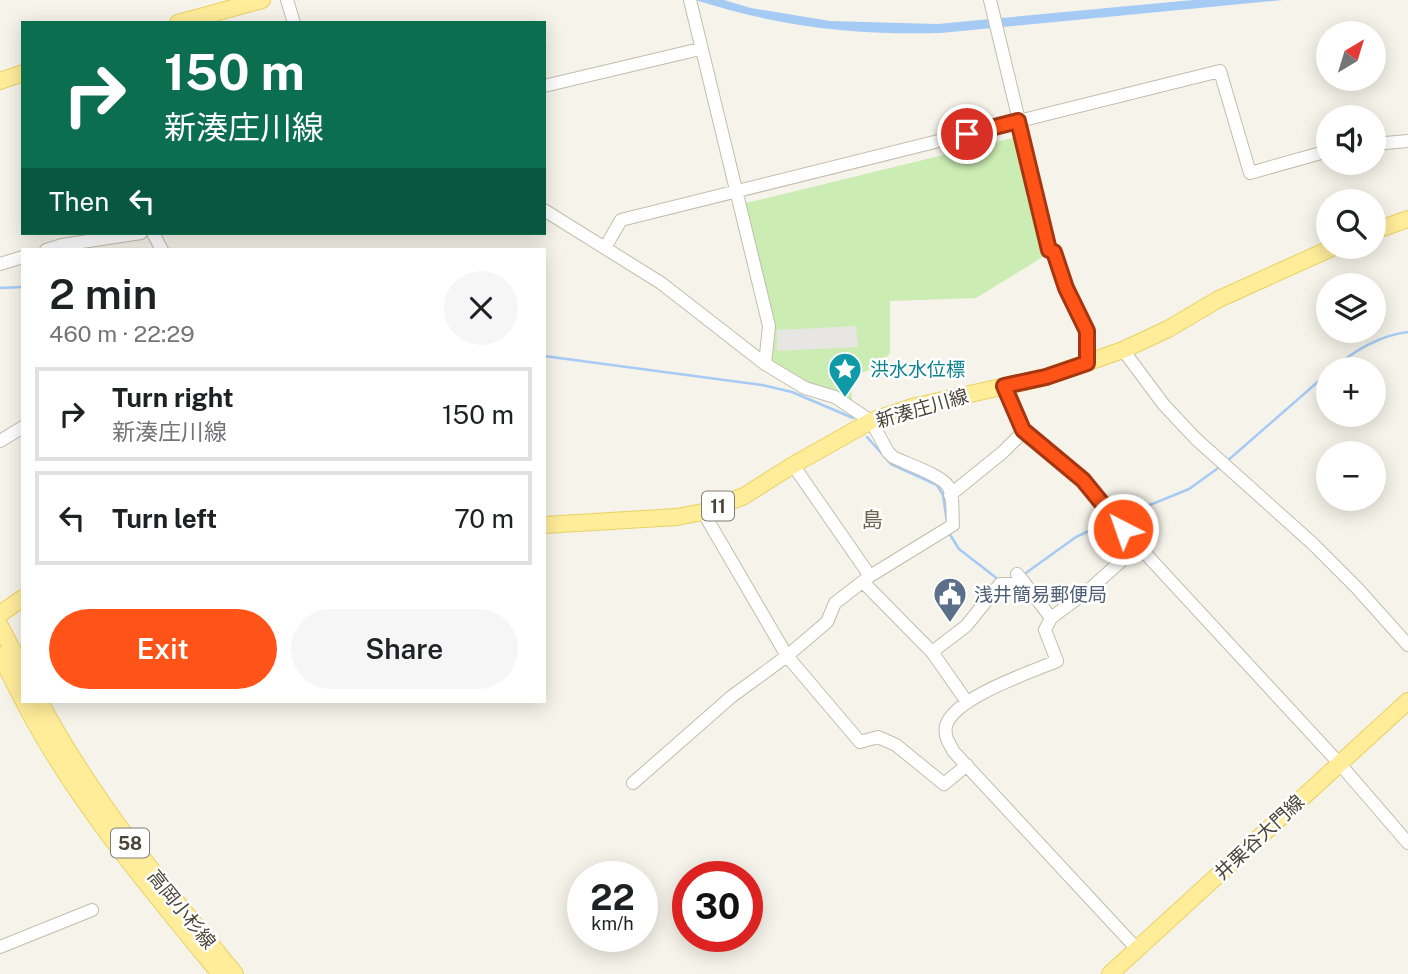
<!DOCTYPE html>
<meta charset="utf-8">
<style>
:root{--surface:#fff;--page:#f6f6f6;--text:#202124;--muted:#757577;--line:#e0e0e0;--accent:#ff5318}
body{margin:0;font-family:"Public Sans","Noto Sans JP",sans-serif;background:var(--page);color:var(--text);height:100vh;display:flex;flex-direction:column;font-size:26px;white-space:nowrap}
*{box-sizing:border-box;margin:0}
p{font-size:23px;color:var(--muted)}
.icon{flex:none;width:38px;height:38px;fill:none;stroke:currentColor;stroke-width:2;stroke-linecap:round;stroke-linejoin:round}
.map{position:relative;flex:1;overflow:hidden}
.drawer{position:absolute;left:21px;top:248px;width:525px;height:455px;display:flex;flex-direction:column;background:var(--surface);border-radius:0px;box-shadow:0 4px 18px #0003}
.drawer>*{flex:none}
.top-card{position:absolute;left:21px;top:21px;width:525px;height:214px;border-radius:0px;box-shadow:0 4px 18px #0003;background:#0b6e4f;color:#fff;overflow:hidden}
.needle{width:46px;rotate:38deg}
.controls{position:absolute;left:1316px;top:21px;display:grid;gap:14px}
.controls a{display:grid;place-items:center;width:70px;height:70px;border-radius:50%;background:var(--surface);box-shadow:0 4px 18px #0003;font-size:35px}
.speed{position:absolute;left:567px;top:861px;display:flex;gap:14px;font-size:35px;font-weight:700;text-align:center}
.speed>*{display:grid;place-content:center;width:91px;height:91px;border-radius:50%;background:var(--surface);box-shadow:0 4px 18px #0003;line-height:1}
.speed small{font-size:18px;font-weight:400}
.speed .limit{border:10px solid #d22;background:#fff;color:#111}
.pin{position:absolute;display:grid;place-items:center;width:60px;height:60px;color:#fff;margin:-30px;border:4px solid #fff;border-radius:50%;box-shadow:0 2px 7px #0007}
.me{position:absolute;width:77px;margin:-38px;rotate:319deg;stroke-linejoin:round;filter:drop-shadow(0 0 5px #0008)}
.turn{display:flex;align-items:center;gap:24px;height:147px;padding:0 28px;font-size:32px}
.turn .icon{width:91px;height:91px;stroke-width:2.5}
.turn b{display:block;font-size:49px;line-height:60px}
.then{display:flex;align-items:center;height:66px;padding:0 28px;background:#0003;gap:14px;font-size:26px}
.round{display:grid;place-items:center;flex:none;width:74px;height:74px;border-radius:37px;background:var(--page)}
.head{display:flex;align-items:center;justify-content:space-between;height:119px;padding:0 28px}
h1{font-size:42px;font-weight:600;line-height:52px}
.button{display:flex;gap:14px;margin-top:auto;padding:14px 28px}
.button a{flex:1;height:80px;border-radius:42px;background:var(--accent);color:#fff;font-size:28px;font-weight:600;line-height:80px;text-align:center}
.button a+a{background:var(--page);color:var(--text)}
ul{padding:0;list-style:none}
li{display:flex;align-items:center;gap:21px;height:94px;margin:0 14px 10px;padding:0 14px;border:4px solid var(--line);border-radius:0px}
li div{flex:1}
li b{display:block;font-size:26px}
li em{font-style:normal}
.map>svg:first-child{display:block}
.green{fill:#cbecb2}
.parking{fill:#e7e6e2}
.water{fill:#a5cbf5}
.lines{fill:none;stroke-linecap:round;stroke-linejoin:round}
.stream{stroke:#a5cbf5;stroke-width:2.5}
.minor-casing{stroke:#c2bdac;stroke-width:14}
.major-casing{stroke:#ead064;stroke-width:18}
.minor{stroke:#fff;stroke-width:12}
.major{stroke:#ffed9a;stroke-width:16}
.route-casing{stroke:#a63610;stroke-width:18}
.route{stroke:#ff5318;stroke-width:12}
.labels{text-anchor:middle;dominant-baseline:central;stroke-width:5;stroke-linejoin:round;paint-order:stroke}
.shield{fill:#fff;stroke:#817d74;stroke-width:2}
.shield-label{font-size:18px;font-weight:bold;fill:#4b4538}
.culture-label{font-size:19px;fill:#0d838f;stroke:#fff;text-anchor:start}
.street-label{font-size:19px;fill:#4b4538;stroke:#fff}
.service-label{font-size:19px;fill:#4e5e75;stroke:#fff;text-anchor:start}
.neighbourhood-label{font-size:21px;fill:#6e654e;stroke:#fff}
</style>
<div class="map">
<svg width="1408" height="974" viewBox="0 0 1408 974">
<rect width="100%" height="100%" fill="#f6f4ea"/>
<path class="green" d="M 1017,137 L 1046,255 L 976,298 L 890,301 L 890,353 L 878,366 L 850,378 L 853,408 L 772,373 L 772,324 L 742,204 Z"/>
<path class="parking" d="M 856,326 L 858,347 L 777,351 L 777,330 Z"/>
<path class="water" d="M 695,0 L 724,0 L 751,8 L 830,21 L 937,24 L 1193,0 L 1283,0 L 941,33 C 851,35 781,27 695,0 Z"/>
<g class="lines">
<path class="stream" d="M 0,288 L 23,287
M 544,356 L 762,385 L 792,392 L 853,418
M 1333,369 C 1353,351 1381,335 1408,332
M 867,437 L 891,464 L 937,485 L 943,495 L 947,522
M 1226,462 L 1328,373
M 1118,518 L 1189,489 L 1221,466
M 949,533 L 959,549 L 999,580
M 1023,575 L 1076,537 L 1108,522"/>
<defs>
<path id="minor" d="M 287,0 L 294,23
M 690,0 L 769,326 L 765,364
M 990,0 L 1050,249 L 1054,252 L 1066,288 L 1088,331 L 1087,363
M 544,86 L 700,49
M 1374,144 L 1408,141
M 544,210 L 661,283 L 765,364 L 805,388 L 835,397 L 871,421 L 888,452 L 893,457 C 905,463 941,475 948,486 C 954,495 952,515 953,525 L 870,576 L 835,603 L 827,622 L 787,656 L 731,697 L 633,783
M 153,233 L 162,250
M 606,246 L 621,220 L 1220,71 L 1250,173 L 1328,151
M 46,250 L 62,245 L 141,233
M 0,264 L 23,257
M 1123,350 L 1164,405 L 1196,439 L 1312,543 L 1357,588 L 1408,645
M 1004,386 L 1023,430 L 1083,480 L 1108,513 L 1339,763 L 1408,843
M 0,441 L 23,427
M 793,465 L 870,576
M 950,495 L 1003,452 L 1024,431
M 703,512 L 787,656 L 860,742 L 878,737 L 896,745 L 944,784 L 967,765
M 1023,581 L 1051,618
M 863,582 L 932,652 L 967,702
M 932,652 L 966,626 L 1000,584 L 1020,584 L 1023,581 L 1017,574
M 0,947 L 92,910
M 1137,949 L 954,752 C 949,743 944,737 946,726 C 953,698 1031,672 1057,661 L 1045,630 L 1051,618 L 1090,589 L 1138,546"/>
<path id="major" d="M 178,23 L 262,0
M 0,81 L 23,73
M 1374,231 L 1408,219
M 544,525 L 677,517 L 703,512 L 744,496 L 793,465 L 871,421 L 912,407 L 1046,377 L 1123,350 L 1168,329 L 1219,299 L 1334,247
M 0,614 L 23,598
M 0,626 L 23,670
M 0,655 L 23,700
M 24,702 C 74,799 151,890 220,974
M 40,702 C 93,801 164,887 235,974
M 1110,974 L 1408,701"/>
</defs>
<use href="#minor" class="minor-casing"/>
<use href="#major" class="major-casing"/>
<use href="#minor" class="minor"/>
<use href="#major" class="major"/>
</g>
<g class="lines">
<defs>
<path id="route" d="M 967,134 L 1018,121 L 1049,250 L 1054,252 L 1066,288 L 1087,331 L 1087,363 L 1046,377 L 1004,386 L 1023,430 L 1083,480 L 1123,529"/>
</defs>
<use href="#route" class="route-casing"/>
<use href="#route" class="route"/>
</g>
<defs>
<symbol id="sight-pin" viewBox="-11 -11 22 30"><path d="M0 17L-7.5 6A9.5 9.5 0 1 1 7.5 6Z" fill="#0f9aa8" stroke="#fff"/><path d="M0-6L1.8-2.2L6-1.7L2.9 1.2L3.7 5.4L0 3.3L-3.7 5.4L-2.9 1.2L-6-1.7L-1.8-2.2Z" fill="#fff"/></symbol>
<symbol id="civic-pin" viewBox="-11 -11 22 30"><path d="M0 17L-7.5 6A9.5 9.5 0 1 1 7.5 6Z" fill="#5c6f8a" stroke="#fff"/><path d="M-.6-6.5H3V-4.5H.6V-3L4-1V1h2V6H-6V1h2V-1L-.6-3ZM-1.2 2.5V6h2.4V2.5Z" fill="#fff"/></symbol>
</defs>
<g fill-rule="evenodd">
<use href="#sight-pin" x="826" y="350" width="38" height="52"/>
<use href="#civic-pin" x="931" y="575" width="38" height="52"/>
</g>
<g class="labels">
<g class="shield">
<rect x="702" y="491.5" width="32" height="29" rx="5"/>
<rect x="111" y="828.5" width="38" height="29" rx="5"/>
</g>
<g class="shield-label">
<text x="718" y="506">11</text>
<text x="130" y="843">58</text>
</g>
<g class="culture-label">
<text x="870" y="369">洪水水位標</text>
</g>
<g class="street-label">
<text transform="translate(922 408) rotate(-16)">新湊庄川線</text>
<text transform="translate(1259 837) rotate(-43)">井栗谷大門線</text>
<text transform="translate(182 909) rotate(51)">高岡小杉線</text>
</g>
<g class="service-label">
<text x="974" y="594">浅井簡易郵便局</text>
</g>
<g class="neighbourhood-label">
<text x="872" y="519">島</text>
</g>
</g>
</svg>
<div class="controls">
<a><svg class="needle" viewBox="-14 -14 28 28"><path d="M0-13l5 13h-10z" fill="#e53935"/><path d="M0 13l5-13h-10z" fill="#757577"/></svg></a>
<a><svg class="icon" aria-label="sound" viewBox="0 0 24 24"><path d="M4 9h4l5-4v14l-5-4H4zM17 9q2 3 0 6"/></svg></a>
<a><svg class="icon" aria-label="search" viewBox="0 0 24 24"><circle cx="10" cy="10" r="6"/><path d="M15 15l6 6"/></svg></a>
<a><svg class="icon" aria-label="layers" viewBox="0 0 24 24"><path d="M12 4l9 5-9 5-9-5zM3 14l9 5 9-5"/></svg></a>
<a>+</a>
<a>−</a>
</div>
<div class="speed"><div>22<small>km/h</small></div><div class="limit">30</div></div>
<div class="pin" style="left:967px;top:134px;background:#d93025"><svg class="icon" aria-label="arrive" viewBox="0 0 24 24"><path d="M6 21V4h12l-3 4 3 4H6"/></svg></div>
<svg class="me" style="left:1123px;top:529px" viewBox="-20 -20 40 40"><circle r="17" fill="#ff5318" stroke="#fff" stroke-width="3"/><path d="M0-11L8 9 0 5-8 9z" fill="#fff"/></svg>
<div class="top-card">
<div class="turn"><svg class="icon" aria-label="right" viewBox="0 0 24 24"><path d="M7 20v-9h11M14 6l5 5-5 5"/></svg><div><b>150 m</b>新湊庄川線</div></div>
<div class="then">Then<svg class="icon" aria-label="left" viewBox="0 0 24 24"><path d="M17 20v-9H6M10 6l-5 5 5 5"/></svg></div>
</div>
<section class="drawer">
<div class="head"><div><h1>2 min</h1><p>460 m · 22:29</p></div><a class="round"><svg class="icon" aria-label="close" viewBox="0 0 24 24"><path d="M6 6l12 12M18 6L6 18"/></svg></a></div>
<ul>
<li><svg class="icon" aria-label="right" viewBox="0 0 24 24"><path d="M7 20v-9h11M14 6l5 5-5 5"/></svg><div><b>Turn right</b><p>新湊庄川線</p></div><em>150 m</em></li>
<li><svg class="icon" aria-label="left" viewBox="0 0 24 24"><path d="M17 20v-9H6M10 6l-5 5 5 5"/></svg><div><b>Turn left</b></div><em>70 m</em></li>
</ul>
<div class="button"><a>Exit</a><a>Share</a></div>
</section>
</div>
